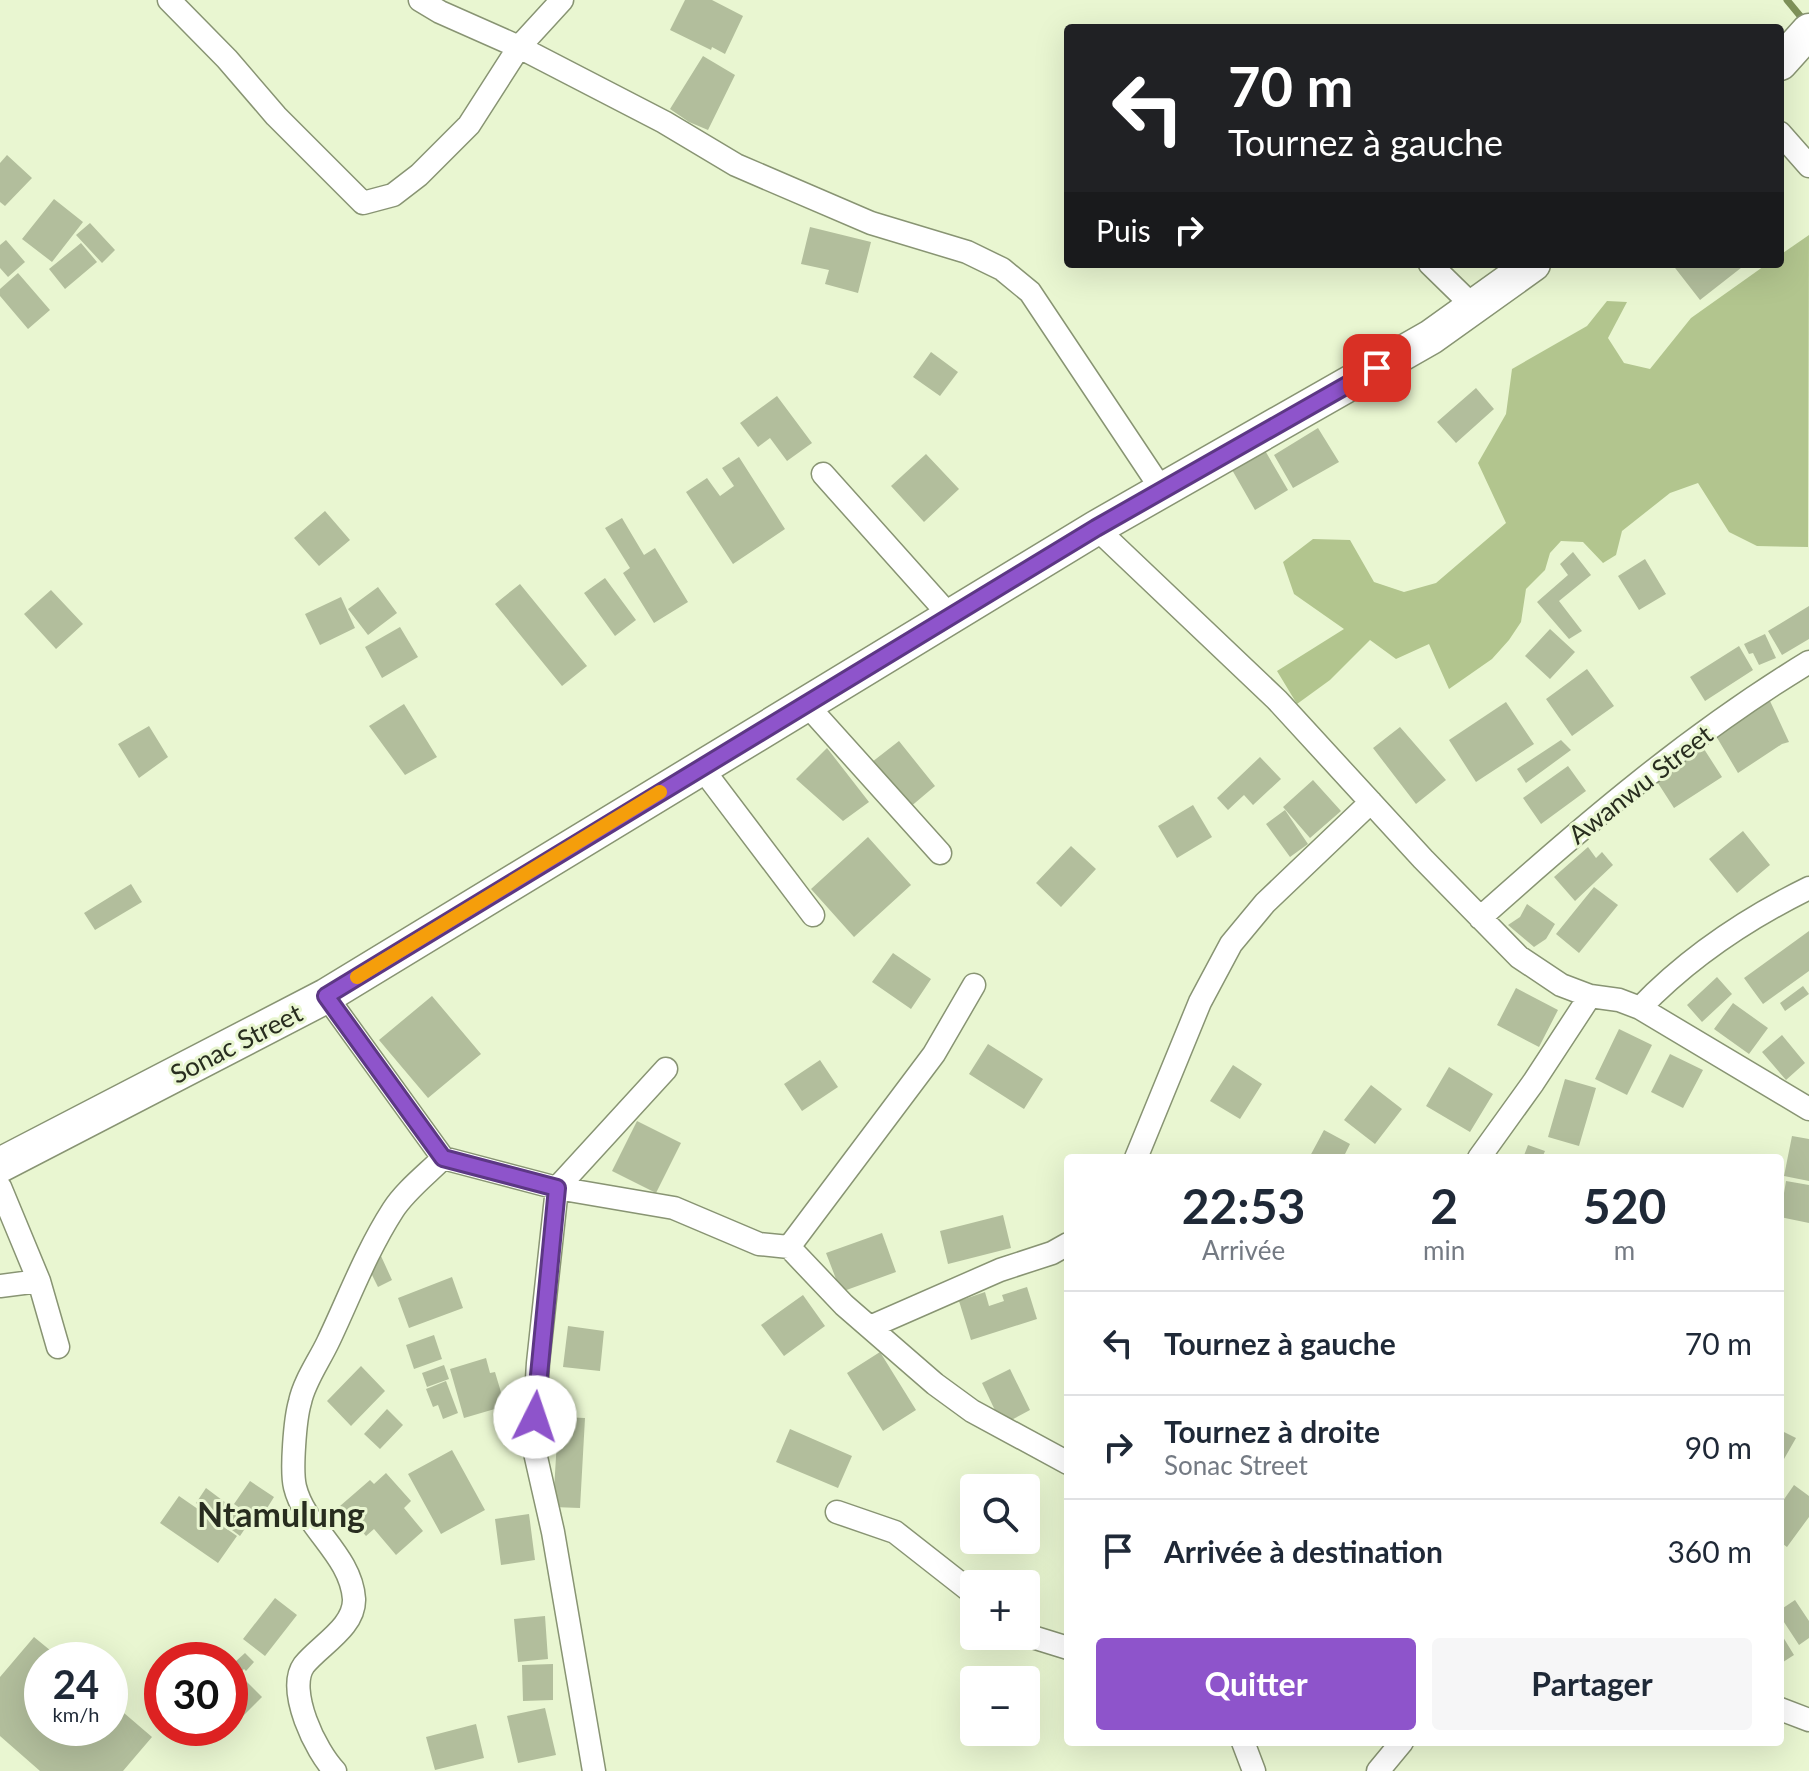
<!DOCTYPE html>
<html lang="fr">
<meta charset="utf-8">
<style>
:root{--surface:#fff;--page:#f6f6f7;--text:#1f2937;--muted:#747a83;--line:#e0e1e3;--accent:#8e54cb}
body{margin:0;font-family:Lato,sans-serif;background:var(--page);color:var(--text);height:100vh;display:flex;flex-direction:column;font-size:30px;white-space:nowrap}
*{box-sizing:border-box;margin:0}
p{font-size:26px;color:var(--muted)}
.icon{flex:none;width:44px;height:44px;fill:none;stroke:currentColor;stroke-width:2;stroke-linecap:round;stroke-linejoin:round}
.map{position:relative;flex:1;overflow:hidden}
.panel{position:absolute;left:1064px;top:1154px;width:720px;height:592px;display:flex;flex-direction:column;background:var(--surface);border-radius:8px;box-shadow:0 8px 32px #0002}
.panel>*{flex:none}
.hud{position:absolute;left:1064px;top:24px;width:720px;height:244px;border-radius:8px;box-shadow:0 8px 32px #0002;background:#202124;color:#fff;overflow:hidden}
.fabs{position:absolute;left:960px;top:1474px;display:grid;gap:16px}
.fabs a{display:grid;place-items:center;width:80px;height:80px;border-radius:8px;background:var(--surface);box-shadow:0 8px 32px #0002;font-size:40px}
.speed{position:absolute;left:24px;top:1642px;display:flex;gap:16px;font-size:40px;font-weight:700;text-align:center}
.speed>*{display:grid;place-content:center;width:104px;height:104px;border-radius:50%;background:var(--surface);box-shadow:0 8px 32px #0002;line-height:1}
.speed small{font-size:20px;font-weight:400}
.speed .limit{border:12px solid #d22;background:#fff;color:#111}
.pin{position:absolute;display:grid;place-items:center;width:68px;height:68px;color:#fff;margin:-34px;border-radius:16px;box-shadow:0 4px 12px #0006}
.me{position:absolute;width:88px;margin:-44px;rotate:4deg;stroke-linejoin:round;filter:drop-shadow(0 0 6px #0008)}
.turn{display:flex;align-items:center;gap:28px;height:168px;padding:0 32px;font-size:36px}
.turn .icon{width:104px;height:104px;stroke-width:2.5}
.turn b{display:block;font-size:56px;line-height:68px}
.then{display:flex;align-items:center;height:76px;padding:0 32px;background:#0003;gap:16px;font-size:30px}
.eta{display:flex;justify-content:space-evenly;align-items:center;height:136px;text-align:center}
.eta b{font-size:48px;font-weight:700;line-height:56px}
.cta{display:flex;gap:16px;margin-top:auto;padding:16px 32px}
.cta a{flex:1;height:92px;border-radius:8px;background:var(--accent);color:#fff;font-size:32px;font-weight:700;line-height:92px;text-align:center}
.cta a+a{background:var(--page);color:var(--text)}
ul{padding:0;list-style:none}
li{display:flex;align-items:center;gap:24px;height:104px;padding:0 32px;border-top:2px solid var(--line)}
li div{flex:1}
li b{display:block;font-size:30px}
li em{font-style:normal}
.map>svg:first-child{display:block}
.green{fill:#b2c58e}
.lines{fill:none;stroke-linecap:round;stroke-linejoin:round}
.stream{stroke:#7d9058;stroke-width:7}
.building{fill:#b2be9c}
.minor-casing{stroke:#889473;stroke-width:25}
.highway-casing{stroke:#889473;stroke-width:37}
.minor{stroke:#fff;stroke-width:22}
.highway{stroke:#fff;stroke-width:34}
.route-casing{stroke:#5c3784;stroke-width:20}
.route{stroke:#8e54cb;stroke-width:14}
.slow{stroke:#f59e0b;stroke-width:14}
.labels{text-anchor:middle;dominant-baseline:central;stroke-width:6;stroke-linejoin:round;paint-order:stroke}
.street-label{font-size:26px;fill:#282d1f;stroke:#e9f6d1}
.district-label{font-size:34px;font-weight:bold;fill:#282d1f;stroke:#e9f6d1}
</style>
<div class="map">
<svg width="1809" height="1771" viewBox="0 0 1809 1771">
<rect width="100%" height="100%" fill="#e9f6d1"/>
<path class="green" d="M 1809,235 L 1808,547 L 1757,546 L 1729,532 L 1698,483 L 1670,493 L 1622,531 L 1616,555 L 1603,563 L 1583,542 L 1561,541 L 1550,553 L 1545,570 L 1526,589 L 1521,622 L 1509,640 L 1492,659 L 1449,689 L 1429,644 L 1396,659 L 1370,640 L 1330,680 L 1297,704 L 1277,671 L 1344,629 L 1294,594 L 1283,562 L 1313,539 L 1350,540 L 1374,582 L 1404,592 L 1436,583 L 1506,523 L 1478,463 L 1506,414 L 1512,369 L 1587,326 L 1607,301 L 1627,302 L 1608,338 L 1624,363 L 1650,369 L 1691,318 L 1767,264 L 1780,264 L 1780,255 Z"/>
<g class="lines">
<path class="stream" d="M 1787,0 L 1806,23"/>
</g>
<path class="building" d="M 685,0 L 712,0 L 743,16 L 725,54 L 712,47 L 711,50 L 670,30 Z
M 703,56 L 735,75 L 708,130 L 689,122 L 670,109 Z
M 7,155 L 32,178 L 5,206 L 0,202 L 0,163 Z
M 54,199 L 83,222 L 52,262 L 22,239 Z
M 90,223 L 115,250 L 102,263 L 76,235 Z
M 810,227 L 871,242 L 858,293 L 825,284 L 829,270 L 801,264 Z
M 6,240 L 25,262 L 8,277 L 0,268 L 0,245 Z
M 81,243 L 97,262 L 65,289 L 49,269 Z
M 1672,264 L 1746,264 L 1700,300 Z
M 18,273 L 50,310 L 28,329 L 0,296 L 0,289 Z
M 931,352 L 958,372 L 940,396 L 913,377 Z
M 1476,388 L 1494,409 L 1456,443 L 1437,422 Z
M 777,396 L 812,443 L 787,461 L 770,438 L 758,447 L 740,423 Z
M 1318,428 L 1339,462 L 1293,488 L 1274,455 Z
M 1260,442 L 1288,490 L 1255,510 L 1227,461 Z
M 926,454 L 959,489 L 924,522 L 891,486 Z
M 739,457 L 785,529 L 733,564 L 686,492 L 707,478 L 720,496 L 734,486 L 722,468 Z
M 325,511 L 350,540 L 319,566 L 294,538 Z
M 622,518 L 644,555 L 655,548 L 688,602 L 654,623 L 623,573 L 630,568 L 605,528 Z
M 1573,552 L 1591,575 L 1559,601 L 1582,631 L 1569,639 L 1537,602 L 1568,575 L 1560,564 Z
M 1645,559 L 1666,594 L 1639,610 L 1618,576 Z
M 605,578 L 636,620 L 615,636 L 584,593 Z
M 520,584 L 587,666 L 562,686 L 495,604 Z
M 378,587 L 397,613 L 368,635 L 348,609 Z
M 51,590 L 83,624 L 56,649 L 24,614 Z
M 341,597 L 355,628 L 320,645 L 305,614 Z
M 1809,606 L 1809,639 L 1782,655 L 1768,631 Z
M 400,627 L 418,657 L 382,678 L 365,647 Z
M 1550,629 L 1575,652 L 1550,679 L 1525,656 Z
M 1765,634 L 1776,658 L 1759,665 L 1753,653 L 1749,654 L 1744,644 Z
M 1739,646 L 1753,670 L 1705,701 L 1690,677 Z
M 1587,669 L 1614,706 L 1572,736 L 1546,699 Z
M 1770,701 L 1789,742 L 1782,744 L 1738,773 L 1716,736 Z
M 1506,702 L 1534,744 L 1476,782 L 1449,740 Z
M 404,704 L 437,757 L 405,775 L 369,726 Z
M 149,726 L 168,757 L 139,778 L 118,744 Z
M 1400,727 L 1446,780 L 1416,804 L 1373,748 Z
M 1561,740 L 1571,750 L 1526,783 L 1517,769 Z
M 899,741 L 935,786 L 909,808 L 872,762 Z
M 827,748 L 869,802 L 843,821 L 796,779 Z
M 1704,749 L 1722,777 L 1674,808 L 1656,780 Z
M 1260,757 L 1281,779 L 1253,805 L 1244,795 L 1228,810 L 1217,798 Z
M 1568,766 L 1586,791 L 1541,824 L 1523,798 Z
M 1313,780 L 1341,811 L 1310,838 L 1283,807 Z
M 1193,805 L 1212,837 L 1177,858 L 1158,826 Z
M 1285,810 L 1308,844 L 1290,857 L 1266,824 Z
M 1743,831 L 1770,865 L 1737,893 L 1709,859 Z
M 868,837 L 911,885 L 854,937 L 811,889 Z
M 1071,846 L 1096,869 L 1061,907 L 1036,883 Z
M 1588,847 L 1596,858 L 1602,852 L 1613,865 L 1575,901 L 1554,877 Z
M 131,884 L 142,902 L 95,930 L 84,913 Z
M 1594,887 L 1618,905 L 1579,953 L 1556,934 Z
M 1527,904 L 1555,924 L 1546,939 L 1534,947 L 1508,925 L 1520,917 Z
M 1809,931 L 1809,971 L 1763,1004 L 1744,978 Z
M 893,953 L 931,979 L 911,1009 L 872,982 Z
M 1717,977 L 1732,994 L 1702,1022 L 1687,1005 Z
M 1803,986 L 1809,994 L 1785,1011 L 1780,1003 Z
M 1516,988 L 1558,1010 L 1539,1047 L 1497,1025 Z
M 432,996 L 481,1054 L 428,1098 L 379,1040 Z
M 1733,1003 L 1768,1028 L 1749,1054 L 1714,1029 Z
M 1619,1029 L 1652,1045 L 1627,1095 L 1595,1079 Z
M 1782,1035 L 1805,1063 L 1786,1080 L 1762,1052 Z
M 988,1044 L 1043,1079 L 1024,1109 L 969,1074 Z
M 1670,1054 L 1703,1070 L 1683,1108 L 1651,1092 Z
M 820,1060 L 838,1087 L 802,1111 L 784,1084 Z
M 1233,1065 L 1262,1084 L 1240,1119 L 1210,1101 Z
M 1449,1067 L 1493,1094 L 1470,1132 L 1426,1106 Z
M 1565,1079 L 1596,1088 L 1579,1146 L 1548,1137 Z
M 1371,1085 L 1402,1109 L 1375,1144 L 1344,1120 Z
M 637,1121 L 681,1143 L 656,1193 L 612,1171 Z
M 1324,1130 L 1350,1144 L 1343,1158 L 1309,1158 Z
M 1792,1136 L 1809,1139 L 1809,1181 L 1784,1176 Z
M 1528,1145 L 1545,1151 L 1542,1158 L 1523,1158 Z
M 1786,1181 L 1809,1185 L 1809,1223 L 1780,1217 Z
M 1003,1215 L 1011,1248 L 948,1264 L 940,1231 Z
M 882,1233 L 896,1272 L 841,1292 L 826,1253 Z
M 381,1256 L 392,1280 L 378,1287 L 366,1263 Z
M 452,1277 L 463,1308 L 409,1328 L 398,1298 Z
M 1027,1287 L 1037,1319 L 971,1340 L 959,1301 L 985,1292 L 989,1306 L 1004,1301 L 1002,1295 Z
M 803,1295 L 825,1326 L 784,1356 L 761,1325 Z
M 568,1326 L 604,1331 L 600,1371 L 563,1367 Z
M 434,1335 L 442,1359 L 414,1369 L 406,1345 Z
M 880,1352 L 916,1410 L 883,1431 L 847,1373 Z
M 486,1358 L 490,1373 L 495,1372 L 505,1406 L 464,1418 L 450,1369 Z
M 444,1365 L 449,1379 L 427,1387 L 422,1373 Z
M 361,1366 L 385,1391 L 351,1426 L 327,1401 Z
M 1010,1369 L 1030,1410 L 1002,1425 L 982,1383 Z
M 446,1381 L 458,1413 L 443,1419 L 438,1405 L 433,1407 L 426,1389 Z
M 387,1409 L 403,1425 L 380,1449 L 364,1434 Z
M 537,1416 L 585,1418 L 580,1508 L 553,1507 L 557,1440 L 535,1439 Z
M 790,1429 L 852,1456 L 838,1488 L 776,1462 Z
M 1780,1430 L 1796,1438 L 1780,1466 Z
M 452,1450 L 485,1510 L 441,1534 L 408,1474 Z
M 386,1473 L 411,1501 L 404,1508 L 423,1531 L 396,1555 L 374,1529 L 366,1536 L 340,1506 L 370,1480 L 374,1484 Z
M 250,1481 L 274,1497 L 259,1521 L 234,1504 Z
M 1794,1485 L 1809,1496 L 1809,1517 L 1787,1547 L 1780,1542 L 1780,1505 Z
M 206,1488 L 250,1521 L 240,1536 L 196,1503 Z
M 179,1496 L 237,1536 L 218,1563 L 160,1523 Z
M 529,1514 L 535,1560 L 501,1565 L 495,1519 Z
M 275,1598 L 297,1615 L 265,1656 L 243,1639 Z
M 1795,1600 L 1809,1621 L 1809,1638 L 1799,1645 L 1780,1616 L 1780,1610 Z
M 545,1616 L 548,1659 L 518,1662 L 514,1619 Z
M 34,1637 L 62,1660 L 42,1660 L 42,1728 L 110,1728 L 110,1701 L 152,1737 L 123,1771 L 40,1771 L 0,1736 L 0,1677 Z
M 1783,1637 L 1794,1655 L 1780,1664 L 1780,1639 Z
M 245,1653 L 254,1662 L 246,1671 L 244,1669 L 239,1674 L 262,1697 L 233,1726 L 230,1723 L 230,1660 L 222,1660 L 228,1655 L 235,1662 Z
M 553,1664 L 553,1700 L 523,1701 L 522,1665 Z
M 545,1708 L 556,1755 L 518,1763 L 507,1716 Z
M 476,1724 L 484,1758 L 435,1770 L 426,1737 Z"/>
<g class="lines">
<defs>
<path id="minor" d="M 169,0 L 227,59 L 276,116 L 363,203 L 393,195 L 419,175 L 469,125 L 519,47 L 562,0
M 420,0 L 440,12 L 519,47 L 664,122 L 736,165 L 871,223 L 967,252 L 1002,269 L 1030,292 L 1162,490
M 1780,133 L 1809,166
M 1430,264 L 1473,306
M 823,474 L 950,616
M 1096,528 L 1277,700 L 1423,859 L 1519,957 L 1561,985 L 1590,996 L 1619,1000 L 1640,1008 L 1809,1109
M 806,704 L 940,853
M 701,767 L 813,915
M 1480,918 C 1584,825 1689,735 1809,662
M 326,996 L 443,1158
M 1640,1008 C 1687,959 1748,918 1809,888
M 1136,1158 L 1200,1002 L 1231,944 L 1265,903 L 1371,802
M 1479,1158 L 1533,1083 L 1590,996
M 0,1187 L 39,1281 L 58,1347
M 789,1247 L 934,1054 L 974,985
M 0,1286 L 39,1281
M 870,1327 L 1000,1270 L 1052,1253 L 1068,1244
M 837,1512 L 895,1532 L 974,1594
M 1026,1635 L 1068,1648
M 1780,1709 L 1809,1720
M 1243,1742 L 1254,1771
M 335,1771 C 316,1752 286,1690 304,1665 C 320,1645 355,1627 354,1599 C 351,1555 305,1528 295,1487 C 291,1471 295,1419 300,1402 C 304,1382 319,1361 328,1342 C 349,1298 366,1252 393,1210 C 405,1191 427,1174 443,1158 L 557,1188 L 674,1208 L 759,1244 L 789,1247 L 844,1305 L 935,1384 L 972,1411 L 1068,1463
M 594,1771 L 553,1532 L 533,1444 L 538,1363 L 557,1188 L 666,1069
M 1378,1771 L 1402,1742"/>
<path id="highway" d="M 1780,63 L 1809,31
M 0,1165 L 326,996 L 1096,528 L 1431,337 L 1533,264"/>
</defs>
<use href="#minor" class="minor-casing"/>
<use href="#highway" class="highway-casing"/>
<use href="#minor" class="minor"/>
<use href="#highway" class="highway"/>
</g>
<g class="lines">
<defs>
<path id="route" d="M 535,1417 L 557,1188 L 443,1158 L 326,996 L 1096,528 L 1377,368"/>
</defs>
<use href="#route" class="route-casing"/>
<use href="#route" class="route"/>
<path class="slow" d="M 357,977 L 660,792"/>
</g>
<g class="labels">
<g class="street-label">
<text transform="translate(1640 784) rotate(-38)">Awanwu Street</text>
<text transform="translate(236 1043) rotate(-27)">Sonac Street</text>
</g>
<g class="district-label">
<text x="281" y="1513">Ntamulung</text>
</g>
</g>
</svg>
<div class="fabs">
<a><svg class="icon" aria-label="search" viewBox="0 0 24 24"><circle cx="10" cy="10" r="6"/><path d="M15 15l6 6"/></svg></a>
<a>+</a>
<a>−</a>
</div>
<div class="speed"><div>24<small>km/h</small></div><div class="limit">30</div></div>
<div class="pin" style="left:1377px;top:368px;background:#d93025"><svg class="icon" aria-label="arrive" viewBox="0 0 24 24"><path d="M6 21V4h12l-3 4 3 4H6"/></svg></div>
<svg class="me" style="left:535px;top:1417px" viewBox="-20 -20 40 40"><circle r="19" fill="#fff"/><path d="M0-13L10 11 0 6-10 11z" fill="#8e54cb"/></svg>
<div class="hud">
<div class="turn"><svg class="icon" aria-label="left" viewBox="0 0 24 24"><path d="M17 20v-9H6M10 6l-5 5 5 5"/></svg><div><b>70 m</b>Tournez à gauche</div></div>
<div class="then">Puis<svg class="icon" aria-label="right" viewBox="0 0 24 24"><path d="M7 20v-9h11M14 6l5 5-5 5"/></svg></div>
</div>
<section class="panel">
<div class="eta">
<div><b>22:53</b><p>Arrivée</p></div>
<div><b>2</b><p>min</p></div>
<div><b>520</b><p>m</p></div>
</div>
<ul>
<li><svg class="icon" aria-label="left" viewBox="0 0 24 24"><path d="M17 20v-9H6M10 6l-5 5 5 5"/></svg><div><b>Tournez à gauche</b></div><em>70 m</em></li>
<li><svg class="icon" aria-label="right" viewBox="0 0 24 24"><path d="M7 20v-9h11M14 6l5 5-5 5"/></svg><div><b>Tournez à droite</b><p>Sonac Street</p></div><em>90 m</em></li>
<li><svg class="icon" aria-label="arrive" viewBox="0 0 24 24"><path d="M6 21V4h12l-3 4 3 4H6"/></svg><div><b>Arrivée à destination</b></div><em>360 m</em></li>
</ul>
<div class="cta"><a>Quitter</a><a>Partager</a></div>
</section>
</div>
